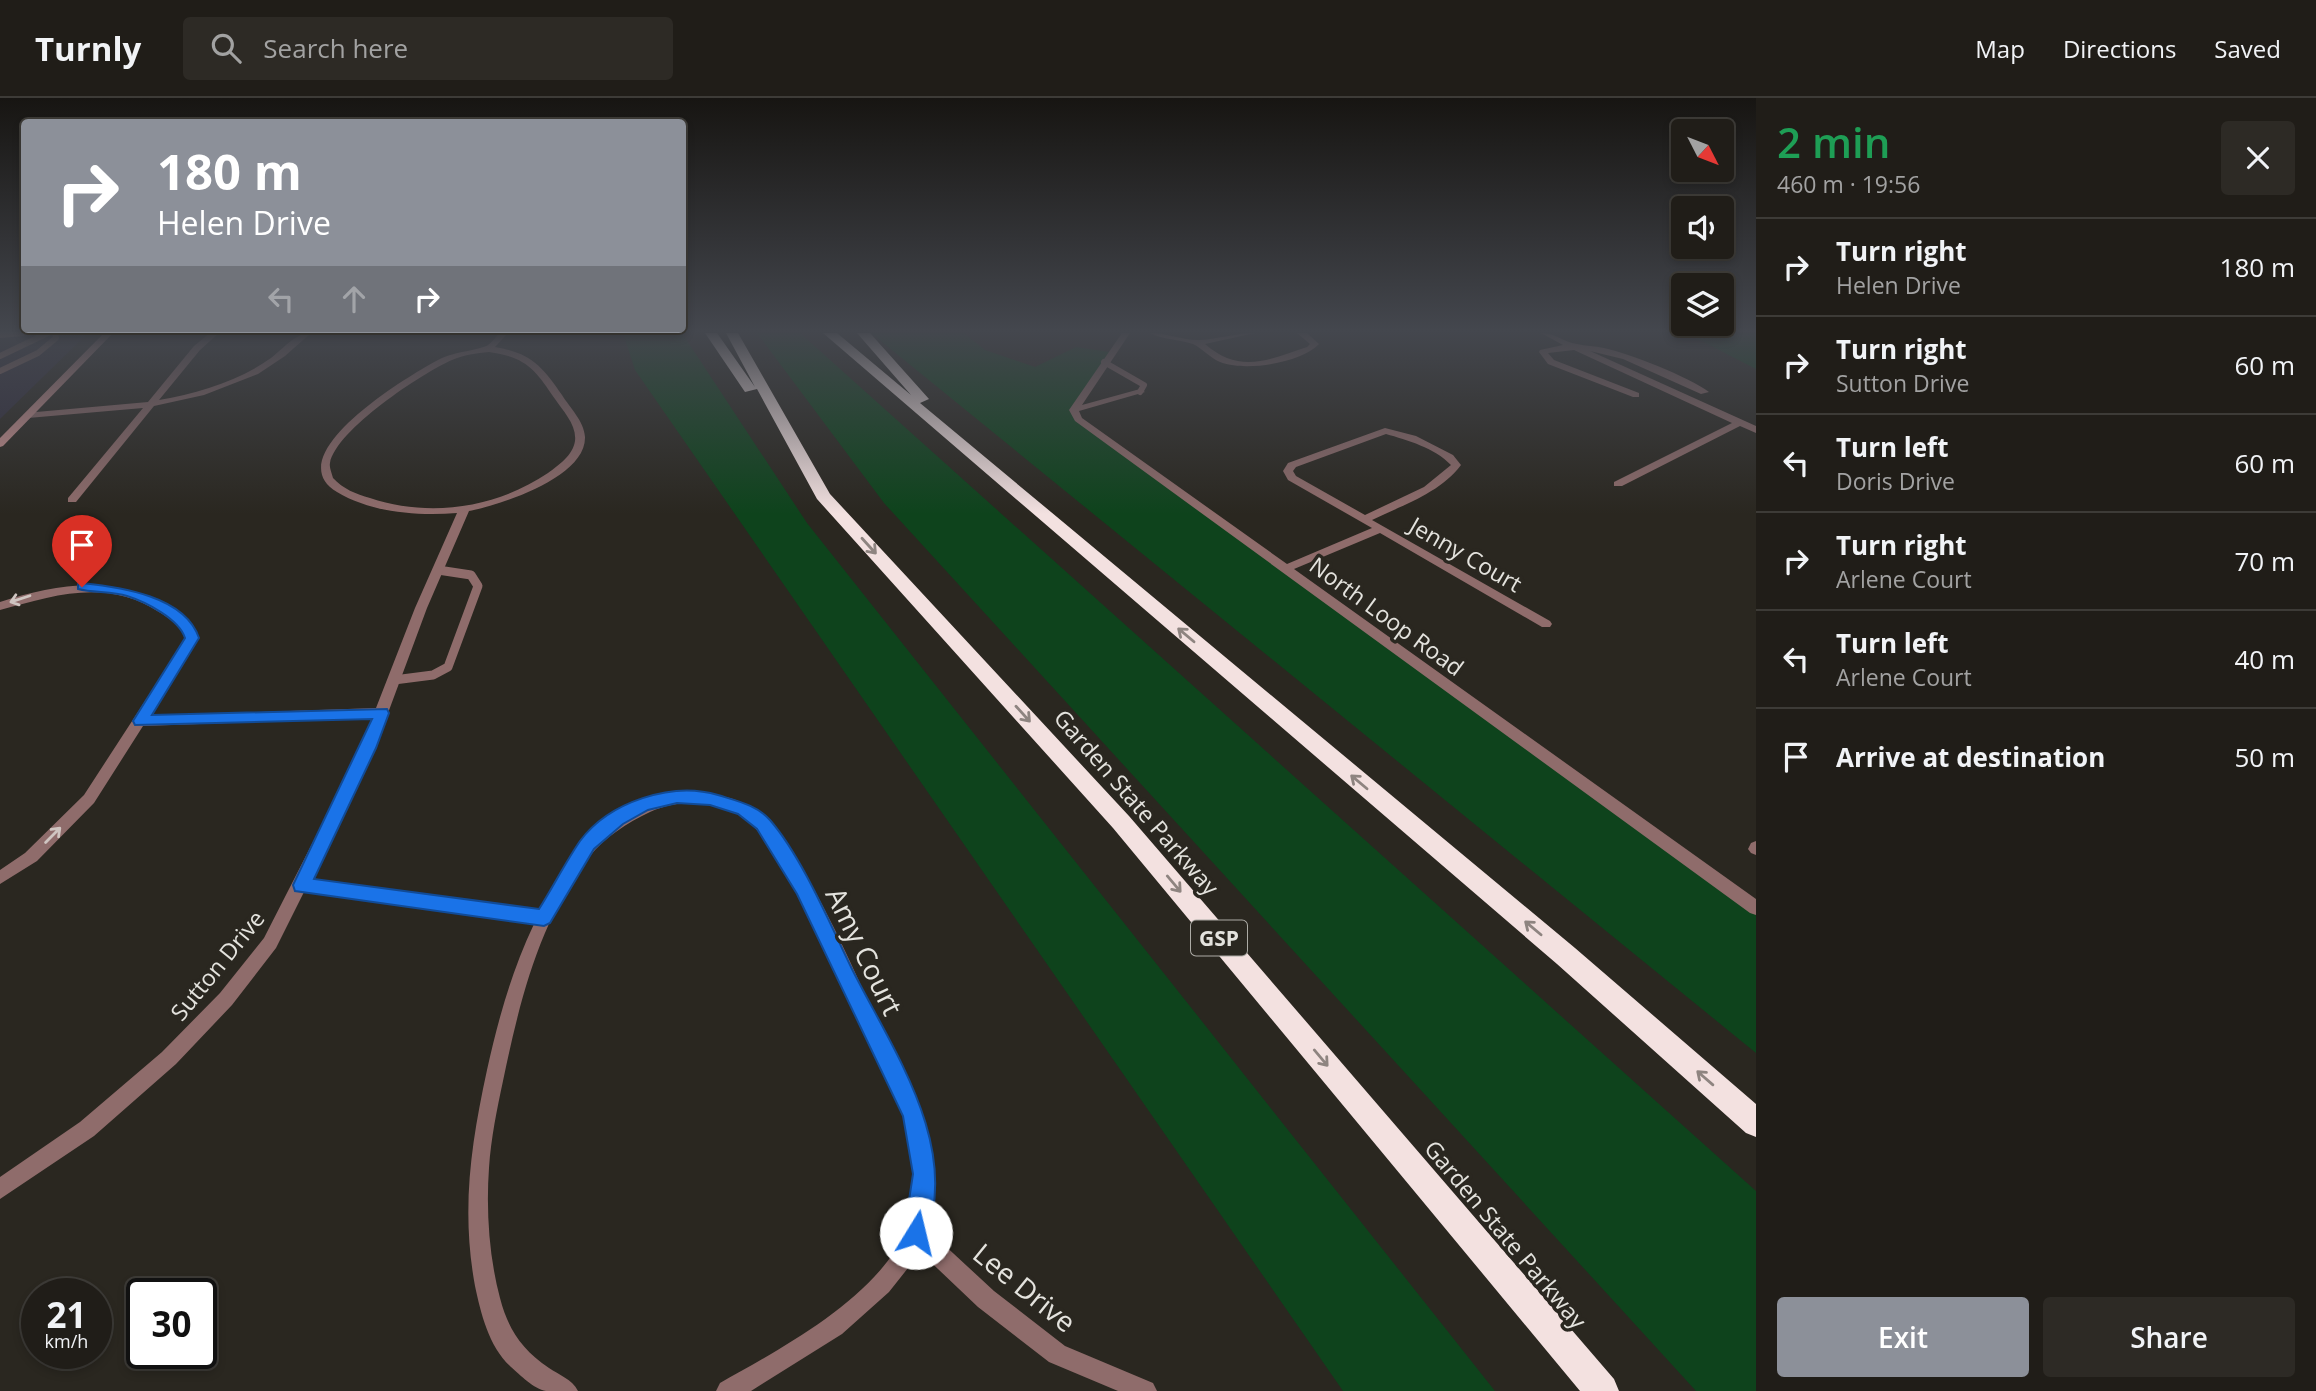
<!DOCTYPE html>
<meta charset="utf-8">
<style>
:root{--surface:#201d18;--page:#2d2a25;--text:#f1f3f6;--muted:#a2a2a2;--line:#3d3b37;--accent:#8c9099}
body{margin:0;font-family:"Open Sans",sans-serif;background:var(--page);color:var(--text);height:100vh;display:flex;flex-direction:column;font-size:26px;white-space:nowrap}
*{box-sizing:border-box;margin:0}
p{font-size:23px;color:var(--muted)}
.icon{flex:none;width:38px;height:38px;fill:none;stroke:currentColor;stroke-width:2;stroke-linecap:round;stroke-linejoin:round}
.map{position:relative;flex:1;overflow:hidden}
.sheet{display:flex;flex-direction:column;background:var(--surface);width:560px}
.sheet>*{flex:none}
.banner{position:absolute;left:21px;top:21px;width:665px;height:214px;border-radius:7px;box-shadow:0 4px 10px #0003,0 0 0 2px var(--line);background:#8c9099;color:#fff;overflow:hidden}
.needle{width:46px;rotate:132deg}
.buttons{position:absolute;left:1671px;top:21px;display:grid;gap:14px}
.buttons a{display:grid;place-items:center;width:63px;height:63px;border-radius:7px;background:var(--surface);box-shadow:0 4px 10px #0003,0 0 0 2px var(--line);font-size:35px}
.speed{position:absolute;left:21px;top:1180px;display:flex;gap:14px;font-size:35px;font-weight:700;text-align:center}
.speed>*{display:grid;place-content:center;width:91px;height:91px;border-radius:50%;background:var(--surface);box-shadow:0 4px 10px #0003,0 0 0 2px var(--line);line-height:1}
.speed small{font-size:18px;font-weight:400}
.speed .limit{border:4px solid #111;border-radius:10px;background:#fff;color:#111}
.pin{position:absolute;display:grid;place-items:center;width:60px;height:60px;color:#fff;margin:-72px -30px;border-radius:50% 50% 50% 0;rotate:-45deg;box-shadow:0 0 7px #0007}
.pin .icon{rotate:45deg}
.me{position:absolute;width:77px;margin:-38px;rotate:9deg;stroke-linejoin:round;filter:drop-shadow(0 0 5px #0008)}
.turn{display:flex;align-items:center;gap:24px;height:147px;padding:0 21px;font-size:32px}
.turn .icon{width:91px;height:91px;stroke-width:2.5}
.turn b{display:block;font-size:49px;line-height:60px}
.lanes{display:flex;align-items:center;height:66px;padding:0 21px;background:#0003;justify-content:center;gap:35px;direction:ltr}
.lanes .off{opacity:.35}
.round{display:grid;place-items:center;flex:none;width:74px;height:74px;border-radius:7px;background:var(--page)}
.overview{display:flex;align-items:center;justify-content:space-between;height:119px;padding:0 21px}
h1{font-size:42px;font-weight:600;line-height:52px;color:#1e9e55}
.action{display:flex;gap:14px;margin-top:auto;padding:14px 21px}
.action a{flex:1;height:80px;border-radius:7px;background:var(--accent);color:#fff;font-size:28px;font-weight:600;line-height:80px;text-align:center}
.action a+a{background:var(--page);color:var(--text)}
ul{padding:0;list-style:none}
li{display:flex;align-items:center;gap:21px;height:98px;padding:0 21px;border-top:2px solid var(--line)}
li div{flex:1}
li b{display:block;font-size:26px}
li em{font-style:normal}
header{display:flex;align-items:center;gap:42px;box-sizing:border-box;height:98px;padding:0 35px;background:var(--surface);border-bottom:2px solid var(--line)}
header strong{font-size:33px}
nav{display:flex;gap:38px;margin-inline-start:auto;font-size:24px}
.search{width:490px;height:63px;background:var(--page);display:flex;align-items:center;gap:18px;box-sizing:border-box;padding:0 24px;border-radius:7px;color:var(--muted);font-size:26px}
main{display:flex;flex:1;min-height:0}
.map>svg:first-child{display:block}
.education{fill:#302c3d}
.green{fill:#0e431c}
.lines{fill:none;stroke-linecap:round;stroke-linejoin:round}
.lane-far1{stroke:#8f6c6b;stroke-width:6}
.lane{stroke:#8f6c6b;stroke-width:9}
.street{fill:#8f6c6b;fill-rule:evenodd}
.secondary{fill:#cb9290;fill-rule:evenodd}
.highway{fill:#f3e1e0;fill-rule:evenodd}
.oneway{stroke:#8e8480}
.oneway2{stroke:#cfc5c1}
.route{fill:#1a73e8;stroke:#114b97;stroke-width:2}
.labels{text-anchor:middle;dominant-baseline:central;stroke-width:7;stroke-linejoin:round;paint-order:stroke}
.shield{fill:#2a2720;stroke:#acaba5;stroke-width:2}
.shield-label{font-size:21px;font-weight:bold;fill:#e4e3de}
.street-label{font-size:23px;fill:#e4e3de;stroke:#2a2720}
.near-street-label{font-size:28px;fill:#e4e3de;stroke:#2a2720}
</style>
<header>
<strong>Turnly</strong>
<div class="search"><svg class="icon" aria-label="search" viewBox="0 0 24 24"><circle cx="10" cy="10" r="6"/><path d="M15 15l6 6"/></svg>Search here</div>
<nav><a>Map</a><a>Directions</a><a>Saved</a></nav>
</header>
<main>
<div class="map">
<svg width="1756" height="1293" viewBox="0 0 1756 1293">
<rect width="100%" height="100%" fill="#2a2720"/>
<path class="education" d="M 0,235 L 88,235 L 0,321 Z"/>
<path class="green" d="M 623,235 L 682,235 L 807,425 L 1495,1293 L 1343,1293 L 635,272 Z
M 757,235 L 800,235 L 1756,1093 L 1756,1293 L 1696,1293 L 884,405 Z
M 871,235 L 964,235 L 985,252 L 1035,269 L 1076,249 L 1110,254 L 1074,317 L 1756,813 L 1756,955 Z
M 1686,235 L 1756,235 L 1756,271 Z"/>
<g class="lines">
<path class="lane-far1" d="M 0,237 L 23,235
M 0,258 L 48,235
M 1104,264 L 1144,287 L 1140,294
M 0,273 L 38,255 L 56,240 L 55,235"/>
<path class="lane" d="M 394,582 L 433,577 L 448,569 L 478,488 L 471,477 L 438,472"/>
<path class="street" d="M 210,235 L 219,235 L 200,252 L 159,302 C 198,295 239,283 271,260 C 283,251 295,235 311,235 L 285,258 L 258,276 L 204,297 L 154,308 L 76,404 L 68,404 L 68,400 L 143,310 L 28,320 L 25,319 L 25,315 L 148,304 L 194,248 Z
M 499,235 L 508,235 L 495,249 C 531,255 542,268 562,297 C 570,310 584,323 585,339 C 586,380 499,407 469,413 L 427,510 L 375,650 L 310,782 L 540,813 C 571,748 631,682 710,696 C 723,698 739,701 750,709 C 801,742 854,874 881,931 C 896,960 916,989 924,1021 C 934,1056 938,1097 927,1131 L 994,1193 L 1065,1248 L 1153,1285 L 1157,1293 L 1118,1293 L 1049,1264 L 978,1209 L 918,1152 L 908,1170 L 889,1194 L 842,1236 L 751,1293 L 716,1293 L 720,1285 C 782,1250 879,1199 907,1130 C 921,1094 913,1043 901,1008 C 890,983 876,959 865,934 C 839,879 788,749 740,717 C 714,700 677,702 650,714 C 627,725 605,739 589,759 C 539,822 519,906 503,983 C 497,1011 491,1040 489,1070 C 486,1112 489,1159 500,1200 C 508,1231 522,1252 549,1270 C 559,1277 572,1281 578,1293 C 567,1293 556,1293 546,1293 C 534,1291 520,1277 511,1269 C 489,1249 481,1216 475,1188 C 461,1112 471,1046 487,972 C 498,922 512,872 534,826 L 304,794 L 276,850 L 232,907 L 176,966 L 94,1038 L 0,1101 L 0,1079 L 80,1024 L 162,954 L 220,895 L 264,840 L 361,650 L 373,620 L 143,628 L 94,705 L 37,763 L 0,786 L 0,772 L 25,755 L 84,697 L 186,540 C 181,528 169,520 159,514 C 107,480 55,497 0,512 L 0,504 C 57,486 115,476 168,509 C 181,517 192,526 198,540 L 149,618 L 376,610 L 415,510 L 457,415 C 418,418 372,415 337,394 C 275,357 412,275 442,260 C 454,254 480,252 488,247 C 492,244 496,239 499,235 ZM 489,254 C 526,259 535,271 555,301 C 563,313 577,327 575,343 C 573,357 559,367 548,375 C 496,410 430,420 370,400 C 356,396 343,391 333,380 C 332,376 329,369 330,365 C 336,332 422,275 452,262 C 464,257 476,255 489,254 Z
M 1122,235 L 1130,235 L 1082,307 L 1140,291 L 1145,294 L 1079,313 L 1082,320 L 1287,466 L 1372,430 L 1288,382 L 1283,373 L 1288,365 L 1385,330 L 1416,338 L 1453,357 L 1461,367 C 1440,395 1403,407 1372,422 L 1550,523 L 1552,526 L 1550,529 L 1542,529 L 1380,435 L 1294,471 L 1756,801 L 1756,817 L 1750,815 L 1075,323 L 1069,312 ZM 1386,336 C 1407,342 1435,350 1451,367 L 1424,389 L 1365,417 L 1296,378 L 1293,373 L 1296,369 Z
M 1150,235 C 1167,235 1185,243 1200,242 C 1218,241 1236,235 1255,235 L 1205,246 C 1239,276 1269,262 1307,249 L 1310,246 L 1297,235 L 1307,235 L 1319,246 C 1302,265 1244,274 1220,264 C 1210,260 1202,250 1193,246 C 1179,241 1163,242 1150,235 Z
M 1541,235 C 1556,235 1563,244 1577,246 C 1585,248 1595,248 1604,250 C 1629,255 1689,279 1709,294 L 1701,296 L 1623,261 L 1590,253 L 1756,328 L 1756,335 L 1740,328 L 1622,388 L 1614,388 L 1614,384 L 1732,325 L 1574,252 L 1548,255 L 1554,262 L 1639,295 L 1639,299 L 1633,299 L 1548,266 L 1539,254 L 1540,252 L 1563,247 Z
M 1756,743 L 1756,757 L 1751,755 L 1748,751 L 1751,745 Z"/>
<path class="secondary" d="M 104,235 L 113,235 L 3,348 L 0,349 L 0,340 Z"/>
<path class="highway" d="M 705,235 L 717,235 L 755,289 L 726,235 L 738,235 L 830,396 L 1129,718 L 1614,1281 L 1619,1293 L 1580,1293 L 1113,730 L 817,401 L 757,291 L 745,294 Z
M 823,235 L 837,235 L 911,297 L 857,235 L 870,235 L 929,301 L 920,305 L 1575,850 L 1756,1006 L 1756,1039 L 1746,1035 L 1557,866 Z"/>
</g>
<defs><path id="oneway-shaft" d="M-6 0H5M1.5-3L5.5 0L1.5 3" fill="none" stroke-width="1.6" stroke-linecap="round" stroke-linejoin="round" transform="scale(1.75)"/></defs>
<g class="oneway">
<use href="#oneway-shaft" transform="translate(869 448) rotate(48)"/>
<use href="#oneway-shaft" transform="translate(1186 537) rotate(-140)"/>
<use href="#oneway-shaft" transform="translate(1023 616) rotate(48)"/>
<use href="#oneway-shaft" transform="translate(1359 684) rotate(-140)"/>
<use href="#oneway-shaft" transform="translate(1174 786) rotate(50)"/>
<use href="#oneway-shaft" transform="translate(1533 830) rotate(-140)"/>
<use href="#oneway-shaft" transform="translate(1321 960) rotate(50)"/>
<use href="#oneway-shaft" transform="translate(1705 980) rotate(-139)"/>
</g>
<g class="oneway2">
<use href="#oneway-shaft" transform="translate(20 501) rotate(162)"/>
<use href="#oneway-shaft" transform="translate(53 737) rotate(-45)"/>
</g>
<linearGradient id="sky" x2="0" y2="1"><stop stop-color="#171512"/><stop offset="0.56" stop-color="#44474e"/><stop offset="1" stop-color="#44474e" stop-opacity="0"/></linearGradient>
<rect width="1756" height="416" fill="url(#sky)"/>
<path class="route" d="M 82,485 C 120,489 185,498 199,540 L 152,617 L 387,611 L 389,615 L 376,650 L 314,781 L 539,811 C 553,789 565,765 580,743 C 609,704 672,683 718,697 C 737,703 757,707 770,722 C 802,759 830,826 852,871 C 892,951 963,1050 924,1143 L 916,1147 L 908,1143 L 904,1135 L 913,1076 L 903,1018 L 797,796 L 757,731 L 738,716 L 710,707 L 677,705 L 648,712 L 623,726 L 594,751 L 550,825 L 544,828 L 295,793 L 293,787 L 372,621 L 135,627 L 133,623 L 185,540 C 179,521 146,504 127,498 C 112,493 94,495 78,491 L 78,486 Z"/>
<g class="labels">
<rect class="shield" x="1191" y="822.5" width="56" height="35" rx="5"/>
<g class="shield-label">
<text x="1219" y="840">GSP</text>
</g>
<g class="street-label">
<text transform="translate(1466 456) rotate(30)">Jenny Court</text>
<text transform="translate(1387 518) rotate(36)">North Loop Road</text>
<text transform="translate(1137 704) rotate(49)">Garden State Parkway</text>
<text transform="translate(217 867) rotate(-51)">Sutton Drive</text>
<text transform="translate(1506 1136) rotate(50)">Garden State Parkway</text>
</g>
<g class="near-street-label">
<text transform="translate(865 853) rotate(64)">Amy Court</text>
<text transform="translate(1025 1189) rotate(39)">Lee Drive</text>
</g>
</g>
</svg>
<div class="buttons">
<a><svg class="needle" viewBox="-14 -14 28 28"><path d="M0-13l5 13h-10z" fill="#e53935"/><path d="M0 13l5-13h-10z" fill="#a2a2a2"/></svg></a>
<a><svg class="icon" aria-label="sound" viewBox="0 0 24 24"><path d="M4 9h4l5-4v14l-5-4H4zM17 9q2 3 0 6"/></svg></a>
<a><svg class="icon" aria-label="layers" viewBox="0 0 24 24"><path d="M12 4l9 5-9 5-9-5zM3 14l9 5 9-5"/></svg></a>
</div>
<div class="speed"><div>21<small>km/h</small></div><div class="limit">30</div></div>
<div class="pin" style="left:82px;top:489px;background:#d93025"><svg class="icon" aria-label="arrive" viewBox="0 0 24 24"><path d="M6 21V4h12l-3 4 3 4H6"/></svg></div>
<svg class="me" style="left:916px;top:1135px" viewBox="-20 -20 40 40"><circle r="19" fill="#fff"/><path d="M0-13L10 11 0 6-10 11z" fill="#1a73e8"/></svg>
<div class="banner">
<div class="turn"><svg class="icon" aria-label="right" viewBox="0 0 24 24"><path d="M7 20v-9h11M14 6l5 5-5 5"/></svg><div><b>180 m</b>Helen Drive</div></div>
<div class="lanes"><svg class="icon off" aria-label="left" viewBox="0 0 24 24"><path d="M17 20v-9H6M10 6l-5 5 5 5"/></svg><svg class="icon off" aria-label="ahead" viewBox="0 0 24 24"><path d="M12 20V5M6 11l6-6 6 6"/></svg><svg class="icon" aria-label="right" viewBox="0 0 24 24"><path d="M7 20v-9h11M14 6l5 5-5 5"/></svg></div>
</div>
</div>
<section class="sheet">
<div class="overview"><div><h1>2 min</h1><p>460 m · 19:56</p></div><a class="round"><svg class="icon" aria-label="close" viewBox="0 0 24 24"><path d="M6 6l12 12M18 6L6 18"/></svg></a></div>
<ul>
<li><svg class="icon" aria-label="right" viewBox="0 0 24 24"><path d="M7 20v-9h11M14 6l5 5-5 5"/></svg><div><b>Turn right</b><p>Helen Drive</p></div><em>180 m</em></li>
<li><svg class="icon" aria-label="right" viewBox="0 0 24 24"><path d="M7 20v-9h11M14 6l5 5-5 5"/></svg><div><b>Turn right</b><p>Sutton Drive</p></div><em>60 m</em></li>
<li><svg class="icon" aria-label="left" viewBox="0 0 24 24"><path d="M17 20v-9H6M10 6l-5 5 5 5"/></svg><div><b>Turn left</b><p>Doris Drive</p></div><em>60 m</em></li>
<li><svg class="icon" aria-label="right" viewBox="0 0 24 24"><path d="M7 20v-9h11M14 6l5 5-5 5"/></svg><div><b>Turn right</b><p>Arlene Court</p></div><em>70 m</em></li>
<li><svg class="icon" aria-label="left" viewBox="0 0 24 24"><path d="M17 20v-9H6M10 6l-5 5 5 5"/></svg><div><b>Turn left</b><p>Arlene Court</p></div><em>40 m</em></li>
<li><svg class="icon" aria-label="arrive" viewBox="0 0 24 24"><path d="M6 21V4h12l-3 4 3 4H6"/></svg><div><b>Arrive at destination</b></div><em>50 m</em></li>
</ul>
<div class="action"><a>Exit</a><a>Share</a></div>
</section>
</main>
